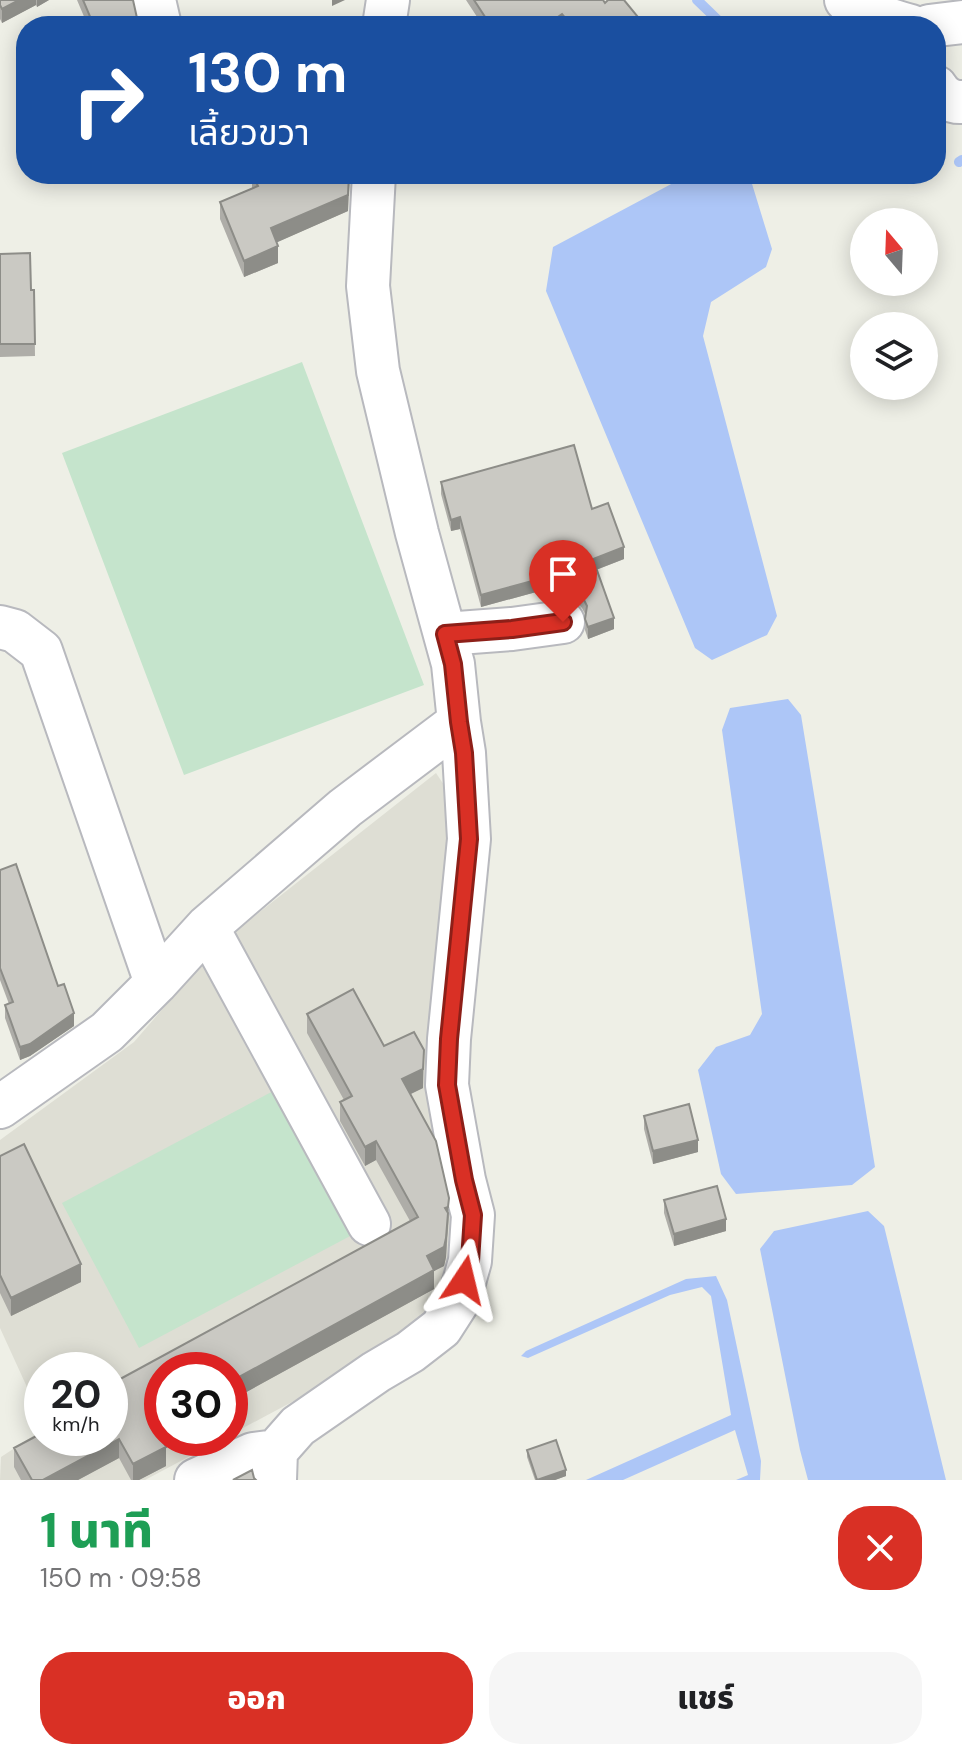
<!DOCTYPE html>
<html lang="th">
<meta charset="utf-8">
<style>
:root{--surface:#fff;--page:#f6f6f6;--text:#202124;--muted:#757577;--accent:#d93025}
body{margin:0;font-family:"DM Sans","Noto Sans Thai",sans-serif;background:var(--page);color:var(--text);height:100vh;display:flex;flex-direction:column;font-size:30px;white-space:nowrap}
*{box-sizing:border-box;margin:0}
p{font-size:26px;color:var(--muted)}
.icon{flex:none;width:44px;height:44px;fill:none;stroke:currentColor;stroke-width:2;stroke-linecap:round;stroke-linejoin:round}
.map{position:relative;height:1480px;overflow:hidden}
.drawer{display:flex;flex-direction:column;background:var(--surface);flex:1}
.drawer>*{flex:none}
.guide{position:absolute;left:16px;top:16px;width:930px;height:168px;border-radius:32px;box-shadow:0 4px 20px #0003;background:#1a4fa0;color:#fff;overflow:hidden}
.needle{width:52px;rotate:341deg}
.controls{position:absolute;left:850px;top:208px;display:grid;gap:16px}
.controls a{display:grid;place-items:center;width:88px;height:88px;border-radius:50%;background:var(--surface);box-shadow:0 4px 20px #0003;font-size:40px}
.speed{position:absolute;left:24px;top:1352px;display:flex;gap:16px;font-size:40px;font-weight:700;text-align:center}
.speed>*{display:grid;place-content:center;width:104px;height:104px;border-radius:50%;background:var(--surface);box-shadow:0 4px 20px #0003;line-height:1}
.speed small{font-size:20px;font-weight:400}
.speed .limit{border:12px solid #d22;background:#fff;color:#111}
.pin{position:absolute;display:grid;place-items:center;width:68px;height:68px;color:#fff;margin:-82px -34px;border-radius:50% 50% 50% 0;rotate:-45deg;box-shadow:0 0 8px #0007}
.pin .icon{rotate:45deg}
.me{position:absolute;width:88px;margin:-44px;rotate:10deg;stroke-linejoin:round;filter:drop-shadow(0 0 6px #0008)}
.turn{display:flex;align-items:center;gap:28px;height:168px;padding:0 40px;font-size:36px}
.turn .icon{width:104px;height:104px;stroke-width:2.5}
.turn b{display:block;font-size:56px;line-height:68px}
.round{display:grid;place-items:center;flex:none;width:84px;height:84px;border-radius:32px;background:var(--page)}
.summary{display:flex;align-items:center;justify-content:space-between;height:136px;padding:0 40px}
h1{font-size:48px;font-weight:800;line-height:60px;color:#1e9e55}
.button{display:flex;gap:16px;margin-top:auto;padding:16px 40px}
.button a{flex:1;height:92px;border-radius:32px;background:var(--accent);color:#fff;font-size:32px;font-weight:800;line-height:92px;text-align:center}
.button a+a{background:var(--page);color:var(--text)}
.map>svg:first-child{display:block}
.education{fill:#deded4}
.green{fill:#c5e4cc}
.water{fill:#adc6f7}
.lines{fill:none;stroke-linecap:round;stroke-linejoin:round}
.stream{stroke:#adc6f7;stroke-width:10}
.minor-casing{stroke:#b8b9be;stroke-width:46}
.minor{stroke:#fff;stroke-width:42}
.wall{fill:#aeada8}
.shaded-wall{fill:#8d8d88}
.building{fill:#cac9c3;stroke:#8d8d88;stroke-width:2}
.route-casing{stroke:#8d1f18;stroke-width:20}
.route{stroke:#d93025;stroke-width:14}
</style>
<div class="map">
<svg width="962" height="1480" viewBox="0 0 962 1480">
<rect width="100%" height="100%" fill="#eeefe6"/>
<path class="education" d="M 436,773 L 460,809 L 468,1193 L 451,1291 L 406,1341 L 230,1435 L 230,1370 L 162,1370 L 162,1438 L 224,1438 L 145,1480 L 0,1480 L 1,1457 L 42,1430 L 42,1438 L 110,1438 L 110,1370 L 42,1370 L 42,1420 L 0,1328 L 0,1140 L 134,1042 L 218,945 Z"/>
<path class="green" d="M 302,362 L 424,685 L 184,775 L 62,453 Z
M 277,1089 L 354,1234 L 139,1348 L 62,1203 Z"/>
<path class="water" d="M 690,174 L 749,174 L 772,249 L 766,267 L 711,302 L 703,336 L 777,616 L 767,635 L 712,660 L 695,648 L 546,291 L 553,247 Z
M 788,699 L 801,715 L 875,1167 L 852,1185 L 736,1194 L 721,1174 L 698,1070 L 716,1047 L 750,1035 L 762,1014 L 722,730 L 730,708 Z
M 868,1211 L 884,1226 L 946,1480 L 808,1480 L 800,1450 L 760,1249 L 774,1231 Z
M 716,1276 L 727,1300 L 761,1461 L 760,1480 L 736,1480 L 748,1475 L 735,1430 L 623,1480 L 586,1480 L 731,1415 L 711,1296 L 702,1287 L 670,1295 L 528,1358 L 521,1356 L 526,1351 L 686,1279 Z"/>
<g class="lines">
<path class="stream" d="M 697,0 L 724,26
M 959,162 L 962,160"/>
<defs>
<path id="minor" d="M 154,0 L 160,26
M 846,0 C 866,12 888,20 911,26
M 384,26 L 388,0
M 929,26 L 962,22
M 936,87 C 941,96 951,103 962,102
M 0,627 L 15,631 L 41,651 L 156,983
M 445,634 L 512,629 L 563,622
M 207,927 L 369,1224
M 0,1107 L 107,1032 L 156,983 L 207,927 L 345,808 L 459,722
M 196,1480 L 253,1454 L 276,1451
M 275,1480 L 276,1451 L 298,1426 L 376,1372 L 410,1352 L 441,1328 L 459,1300 L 470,1261 L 473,1215 L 464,1180 L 447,1085 L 449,1039 L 469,839 L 464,753 L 459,722 L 453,664 L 417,533 L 378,371 L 368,286 L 374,174"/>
</defs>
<use href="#minor" class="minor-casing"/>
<use href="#minor" class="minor"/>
</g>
<path class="wall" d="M 0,0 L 49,0 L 37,7 L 36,5 L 2,23 L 0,19 Z
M 77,0 L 133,0 L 137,18 L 142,26 L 88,26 Z
M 466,0 L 603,0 L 605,3 L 638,26 L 483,26 Z
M 252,174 L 350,174 L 348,211 L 277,242 L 278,263 L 244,277 L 220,219 L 220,202 L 252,188 Z
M 0,254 L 31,290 L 34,290 L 35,356 L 0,357 Z
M 441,482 L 592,509 L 624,559 L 596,570 L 614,629 L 588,639 L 585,630 L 586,616 L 582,608 L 576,602 L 569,583 L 481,607 L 460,529 L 451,531 L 441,494 Z
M 0,870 L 58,986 L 74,1026 L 30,1056 L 20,1060 L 5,1018 L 5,1005 L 9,1004 L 0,980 Z
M 307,1014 L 384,1046 L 423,1088 L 411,1094 L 449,1217 L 446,1257 L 444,1266 L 434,1271 L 434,1289 L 230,1401 L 230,1370 L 161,1439 L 166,1466 L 139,1480 L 131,1480 L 119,1458 L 78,1480 L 21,1480 L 14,1467 L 14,1448 L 111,1396 L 111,1384 L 410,1221 L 376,1160 L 365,1166 L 340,1121 L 340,1102 L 344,1100 L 307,1033 Z
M 644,1116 L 698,1152 L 653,1164 L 644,1129 Z
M 0,1156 L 81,1282 L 11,1316 L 0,1293 Z
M 664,1200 L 726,1231 L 674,1246 L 664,1213 Z
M 527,1450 L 566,1476 L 555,1480 L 535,1480 L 527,1457 Z"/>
<path class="shaded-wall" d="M 19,0 L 36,0 L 36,5 L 2,23 L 2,9 Z
M 37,0 L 49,0 L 37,7 Z
M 332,0 L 345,0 L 332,6 Z
M 562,14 L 562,26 L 545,26 Z
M 638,17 L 638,26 L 627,26 Z
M 349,174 L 348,211 L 271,245 L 271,228 Z
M 278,246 L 278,263 L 244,277 L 244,261 Z
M 460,517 L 460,529 L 451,531 L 451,520 Z
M 624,547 L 624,559 L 593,571 L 593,559 Z
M 569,571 L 569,583 L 481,607 L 481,595 Z
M 614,618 L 614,629 L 588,639 L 588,627 Z
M 74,1013 L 74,1026 L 30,1056 L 20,1060 L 20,1047 Z
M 424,1050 L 423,1088 L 402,1098 L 402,1079 Z
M 698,1140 L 698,1152 L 653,1164 L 653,1151 Z
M 376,1141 L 376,1160 L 365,1166 L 365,1147 Z
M 449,1198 L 446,1257 L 444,1266 L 434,1271 L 434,1289 L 230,1401 L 230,1382 L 427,1256 Z
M 726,1219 L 726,1231 L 674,1246 L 674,1234 Z
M 81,1264 L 81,1282 L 11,1316 L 11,1298 Z
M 162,1419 L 163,1438 L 153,1443 L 153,1424 Z
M 119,1439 L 119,1458 L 78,1480 L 43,1480 Z
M 166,1447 L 166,1466 L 139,1480 L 133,1480 L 133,1464 Z
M 566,1470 L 566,1476 L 555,1480 L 537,1480 Z"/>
<path class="building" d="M 0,0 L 19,0 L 2,9 L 0,5 Z
M 83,0 L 133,0 L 137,18 L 142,26 L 94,26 Z
M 474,0 L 603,0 L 605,3 L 608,0 L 624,0 L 638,17 L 627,26 L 572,26 L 562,14 L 545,26 L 491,26 Z
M 252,174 L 349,174 L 348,195 L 271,228 L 278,246 L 244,261 L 220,202 L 258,186 Z
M 30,253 L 31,290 L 34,290 L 35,344 L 0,344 L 0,254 Z
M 574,445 L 592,509 L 608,503 L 624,547 L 593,559 L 614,618 L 588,627 L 585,619 L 587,606 L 582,596 L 576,591 L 569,571 L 481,595 L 460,517 L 451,520 L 441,482 Z
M 16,864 L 58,986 L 64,984 L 74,1013 L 30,1044 L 20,1047 L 5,1005 L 13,1002 L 0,968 L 0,870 Z
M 353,989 L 384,1046 L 414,1032 L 424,1050 L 423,1069 L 402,1079 L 436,1141 L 449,1198 L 448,1207 L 445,1208 L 448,1213 L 446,1238 L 444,1247 L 427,1256 L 434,1270 L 230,1382 L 230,1370 L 162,1370 L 162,1419 L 153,1424 L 166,1447 L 133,1464 L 119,1439 L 43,1480 L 32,1480 L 14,1448 L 42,1433 L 42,1438 L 110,1438 L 110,1396 L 116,1393 L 111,1384 L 418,1217 L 376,1141 L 365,1147 L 340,1102 L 352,1096 L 307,1014 Z
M 689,1104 L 698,1140 L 653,1151 L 644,1116 Z
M 24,1144 L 81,1264 L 11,1298 L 0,1275 L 0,1156 Z
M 717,1186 L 726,1219 L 674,1234 L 664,1200 Z
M 556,1440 L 566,1470 L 537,1480 L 527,1450 Z
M 252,1470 L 254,1478 L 256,1480 L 233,1480 Z"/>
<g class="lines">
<defs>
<path id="route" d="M 464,1280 L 470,1261 L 473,1215 L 464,1180 L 447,1085 L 449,1039 L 469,839 L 464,753 L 459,722 L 453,664 L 445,634 L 512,629 L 563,622"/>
</defs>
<use href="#route" class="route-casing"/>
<use href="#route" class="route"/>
</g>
</svg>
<div class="controls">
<a><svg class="needle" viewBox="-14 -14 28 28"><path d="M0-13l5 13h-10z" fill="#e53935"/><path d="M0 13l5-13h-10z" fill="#757577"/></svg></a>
<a><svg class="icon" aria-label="layers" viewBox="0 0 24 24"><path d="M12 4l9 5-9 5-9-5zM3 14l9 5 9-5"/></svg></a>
</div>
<div class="speed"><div>20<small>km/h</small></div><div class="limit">30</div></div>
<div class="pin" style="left:563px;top:622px;background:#d93025"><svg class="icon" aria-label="arrive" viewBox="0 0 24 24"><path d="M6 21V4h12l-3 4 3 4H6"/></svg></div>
<svg class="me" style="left:464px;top:1280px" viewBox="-20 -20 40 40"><path d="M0-17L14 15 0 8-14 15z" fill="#d93025" stroke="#fff" stroke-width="4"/></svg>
<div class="guide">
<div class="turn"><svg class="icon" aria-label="right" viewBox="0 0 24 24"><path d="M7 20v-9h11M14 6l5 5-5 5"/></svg><div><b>130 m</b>เลี้ยวขวา</div></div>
</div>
</div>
<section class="drawer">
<div class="summary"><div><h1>1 นาที</h1><p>150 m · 09:58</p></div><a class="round" style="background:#d93025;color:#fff"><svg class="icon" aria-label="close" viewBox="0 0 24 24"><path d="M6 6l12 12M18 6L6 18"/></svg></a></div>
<div class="button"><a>ออก</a><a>แชร์</a></div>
</section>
